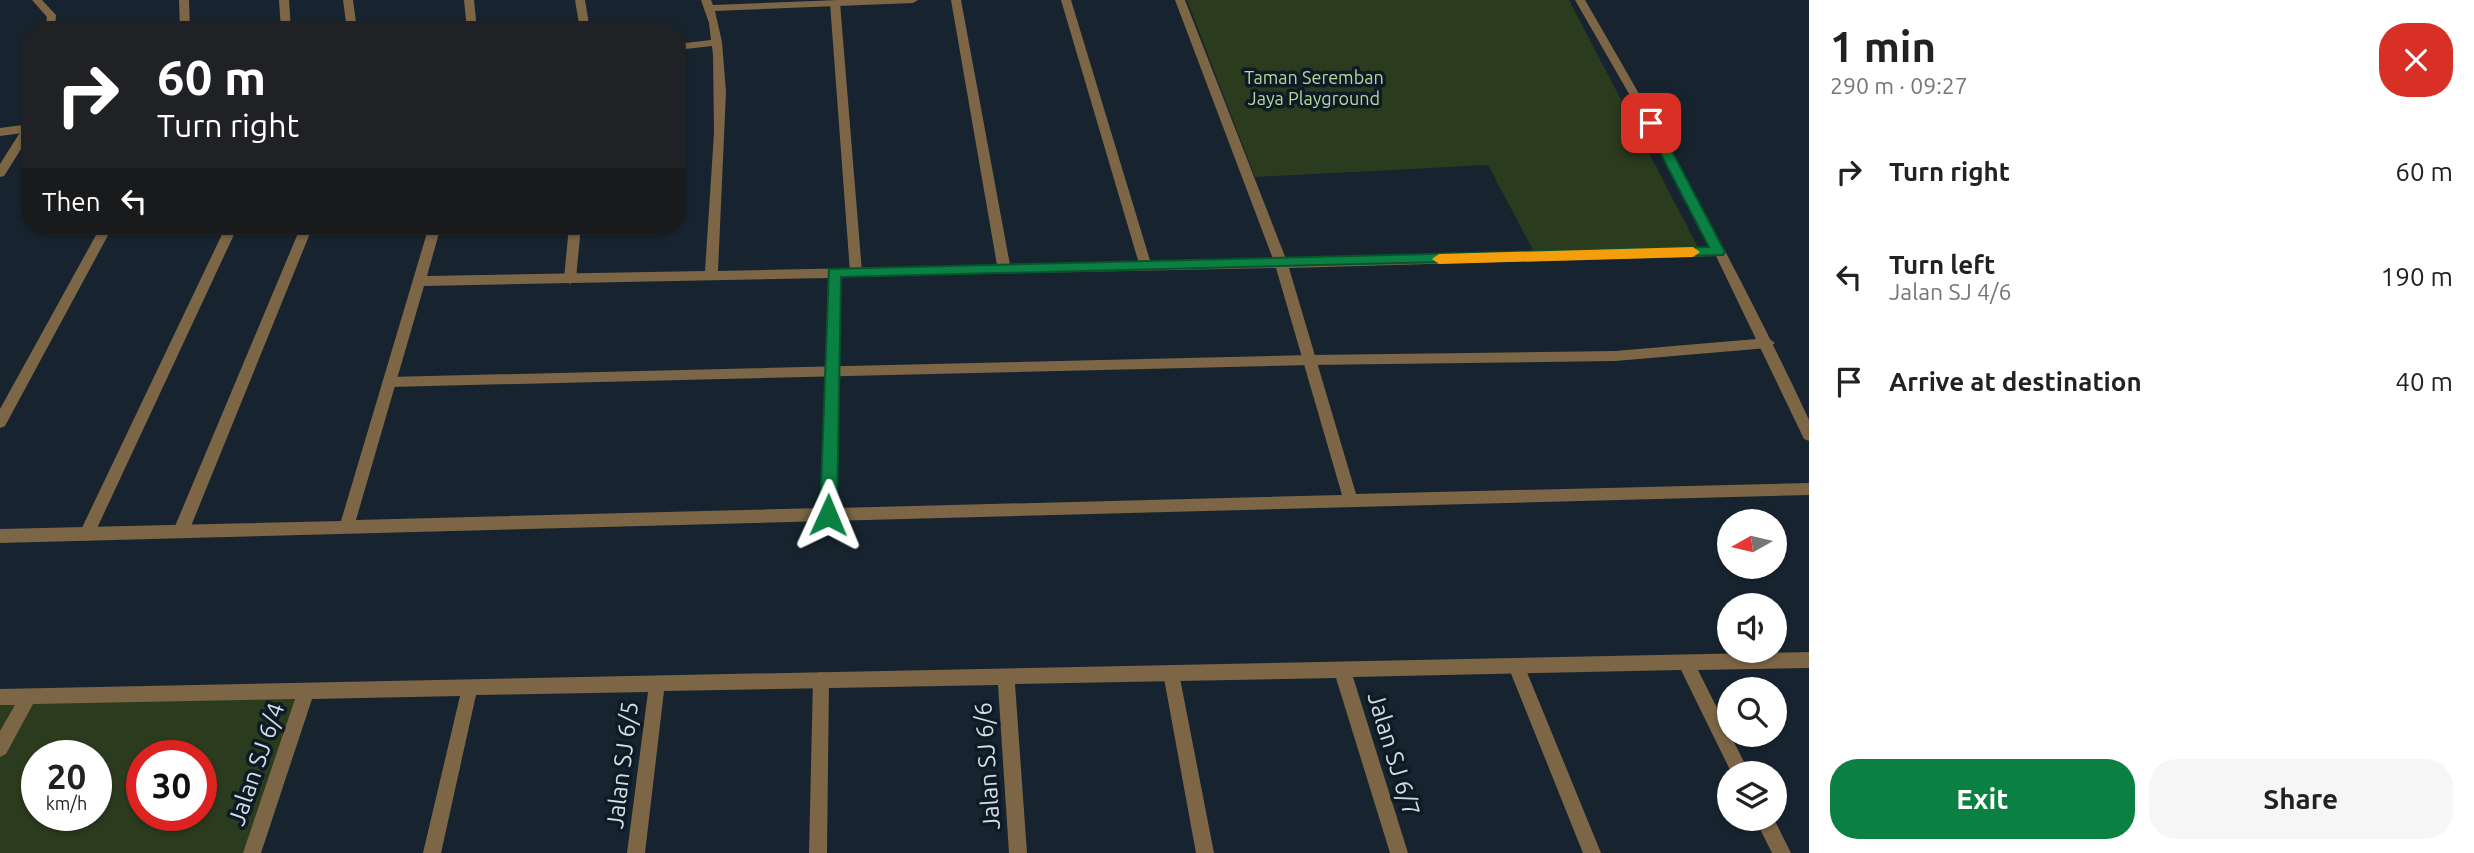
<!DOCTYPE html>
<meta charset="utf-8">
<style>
:root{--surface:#fff;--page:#f6f6f6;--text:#222;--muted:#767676;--accent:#0b8043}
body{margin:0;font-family:Ubuntu,sans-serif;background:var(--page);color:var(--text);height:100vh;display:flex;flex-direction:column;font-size:26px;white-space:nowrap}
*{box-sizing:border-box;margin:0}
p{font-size:23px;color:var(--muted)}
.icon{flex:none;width:38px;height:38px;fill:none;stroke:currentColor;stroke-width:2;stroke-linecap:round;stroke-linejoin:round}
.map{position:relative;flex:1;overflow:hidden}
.sheet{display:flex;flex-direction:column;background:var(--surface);width:665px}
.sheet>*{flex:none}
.hud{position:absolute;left:21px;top:21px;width:665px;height:214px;border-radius:28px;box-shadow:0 2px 5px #0004;background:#202124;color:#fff;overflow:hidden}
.needle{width:46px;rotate:262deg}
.tools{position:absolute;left:1717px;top:509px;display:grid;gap:14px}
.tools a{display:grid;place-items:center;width:70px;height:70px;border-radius:50%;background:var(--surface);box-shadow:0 2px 5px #0004;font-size:35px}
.speed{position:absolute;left:21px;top:740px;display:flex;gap:14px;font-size:35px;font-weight:700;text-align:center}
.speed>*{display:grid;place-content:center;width:91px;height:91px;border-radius:50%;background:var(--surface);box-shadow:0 2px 5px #0004;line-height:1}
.speed small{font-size:18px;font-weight:400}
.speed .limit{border:10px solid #d22;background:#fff;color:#111}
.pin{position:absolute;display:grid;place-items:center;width:60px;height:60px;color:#fff;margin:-30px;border-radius:14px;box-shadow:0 4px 10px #0006}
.me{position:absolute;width:77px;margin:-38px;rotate:1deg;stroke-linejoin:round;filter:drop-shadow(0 0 5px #0008)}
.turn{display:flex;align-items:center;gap:24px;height:147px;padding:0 21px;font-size:32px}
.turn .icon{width:91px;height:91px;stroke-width:2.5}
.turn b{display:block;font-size:49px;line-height:60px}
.then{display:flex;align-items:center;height:66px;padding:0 21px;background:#0003;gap:14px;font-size:26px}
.round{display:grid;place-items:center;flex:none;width:74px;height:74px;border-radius:28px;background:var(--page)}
.summary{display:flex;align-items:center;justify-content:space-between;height:119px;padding:0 21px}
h1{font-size:42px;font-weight:700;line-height:52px}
.cta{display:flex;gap:14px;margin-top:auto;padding:14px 21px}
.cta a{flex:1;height:80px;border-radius:28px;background:var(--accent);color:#fff;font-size:28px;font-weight:700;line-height:80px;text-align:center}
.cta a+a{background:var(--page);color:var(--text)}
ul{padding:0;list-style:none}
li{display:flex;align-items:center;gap:21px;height:105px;padding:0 21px}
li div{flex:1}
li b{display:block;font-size:26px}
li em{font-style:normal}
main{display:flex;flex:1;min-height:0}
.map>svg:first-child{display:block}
.green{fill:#2b3b1e;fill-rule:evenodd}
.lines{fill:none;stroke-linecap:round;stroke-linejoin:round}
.service{fill:#7c6645;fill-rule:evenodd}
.minor{fill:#7c6645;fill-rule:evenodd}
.route{fill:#0b8043;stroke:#07532c;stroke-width:2}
.slow{fill:#f59e0b}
.labels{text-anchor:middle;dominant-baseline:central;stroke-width:7;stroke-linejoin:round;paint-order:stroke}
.far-park-label{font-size:18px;fill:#b6d99a;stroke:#0e1a25}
.near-street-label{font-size:24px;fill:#d4dce4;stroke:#0e1a25}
</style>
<main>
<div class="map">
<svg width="1809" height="853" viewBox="0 0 1809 853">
<rect width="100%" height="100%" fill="#17242f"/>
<path class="green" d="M 1187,0 L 1569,0 L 1700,251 L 1534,252 L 1488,165 L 1255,177 Z
M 301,694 L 247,853 L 0,853 L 0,702 ZM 37,756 L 96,756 L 96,816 L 37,816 ZM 142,756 L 201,756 L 201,816 L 142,816 Z"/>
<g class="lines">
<path class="service" d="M 32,0 L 42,0 L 56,15 L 55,30 L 45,30 L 47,17 Z
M 279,0 L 289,0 L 291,30 L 281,30 Z
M 343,0 L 353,0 L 357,30 L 347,30 Z
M 575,0 L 585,0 L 590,30 L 580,30 Z
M 835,0 L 840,3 L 862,272 L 856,277 L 850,272 L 830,3 Z
M 1061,0 L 1071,0 L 1152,267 L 1150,270 L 1142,270 L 1140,267 Z
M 26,123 L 30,123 L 30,135 L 4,176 L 0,177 L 0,164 Z
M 226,226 L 238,226 L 92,539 L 87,541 L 82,539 L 79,534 Z
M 301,226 L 313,226 L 189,531 L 186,536 L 181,538 L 176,536 L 173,531 Z
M 569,226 L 581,226 L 576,279 L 570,284 L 564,279 Z
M 1768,338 L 1775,343 L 1768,348 L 1615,361 L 1310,365 L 389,387 L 382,382 L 389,377 L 1310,355 L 1615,351 Z
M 1516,658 L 1522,660 L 1601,853 L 1583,853 L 1508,666 L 1510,660 Z
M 1171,665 L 1177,667 L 1179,673 L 1214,853 L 1196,853 L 1163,673 L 1165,667 Z
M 821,672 L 827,674 L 829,680 L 827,853 L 809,853 L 813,680 L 815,674 Z"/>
<path class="minor" d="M 179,0 L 189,0 L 190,30 L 180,30 Z
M 464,0 L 474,0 L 477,30 L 467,30 Z
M 701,0 L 711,0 L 713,5 L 839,0 L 918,0 L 913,3 L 715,11 L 722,42 L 726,92 L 718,271 L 997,265 L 951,0 L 961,0 L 1010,265 L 1273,259 L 1175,0 L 1185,0 L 1286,259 L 1712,248 L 1636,106 L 1575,0 L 1585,0 C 1665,137 1742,276 1809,420 L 1809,441 L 1804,439 L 1716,256 L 1289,268 L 1356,494 L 1809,483 L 1809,495 L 0,543 L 0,529 L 341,521 L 429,226 L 441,226 L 427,276 L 705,271 L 714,133 L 713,55 L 712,46 L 677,50 L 677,44 L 711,40 L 709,23 ZM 1276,268 L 1342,495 L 836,508 L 840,277 ZM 828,278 L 821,508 L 356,520 L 424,286 Z
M 30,124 L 30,132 L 0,136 L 0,128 Z
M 101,226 L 113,226 L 5,426 L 0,428 L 0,409 Z
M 1809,652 L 1809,668 L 1698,670 L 1750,774 L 1732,774 L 1681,670 L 1353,677 L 1408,853 L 1390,853 L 1336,678 L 1015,684 L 1027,853 L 1009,853 L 998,685 L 664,691 L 645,853 L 627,853 L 648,692 L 476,695 L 441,853 L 423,853 L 460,696 L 312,699 L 261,853 L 243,853 L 295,699 L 33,704 L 6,754 L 0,757 L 0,731 L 15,705 L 0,705 L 0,689 Z
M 1755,819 L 1774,819 L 1791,853 L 1772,853 Z"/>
</g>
<path class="route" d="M 1651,119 L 1657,123 L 1725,252 L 1723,255 L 841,277 L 837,515 L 834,520 L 828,522 L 822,520 L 820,515 L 829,269 L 1709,247 L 1645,123 Z"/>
<path class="slow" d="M 1693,247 L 1700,252 L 1693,257 L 1439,264 L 1432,259 L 1439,254 Z"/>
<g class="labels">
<g class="far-park-label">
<text x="1314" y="77">Taman Seremban<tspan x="1314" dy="21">Jaya Playground</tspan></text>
</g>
<g class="near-street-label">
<text transform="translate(1394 754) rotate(73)">Jalan SJ 6/7</text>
<text transform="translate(256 764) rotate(-71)">Jalan SJ 6/4</text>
<text transform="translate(622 765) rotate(-83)">Jalan SJ 6/5</text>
<text transform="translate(987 766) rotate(-94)">Jalan SJ 6/6</text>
</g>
</g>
</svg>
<div class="tools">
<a><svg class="needle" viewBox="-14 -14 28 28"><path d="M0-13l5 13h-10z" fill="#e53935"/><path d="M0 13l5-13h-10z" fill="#767676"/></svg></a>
<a><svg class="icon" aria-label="sound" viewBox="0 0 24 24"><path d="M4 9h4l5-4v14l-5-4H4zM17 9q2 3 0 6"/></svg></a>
<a><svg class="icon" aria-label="search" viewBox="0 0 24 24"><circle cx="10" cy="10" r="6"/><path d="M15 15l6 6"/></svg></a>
<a><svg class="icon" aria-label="layers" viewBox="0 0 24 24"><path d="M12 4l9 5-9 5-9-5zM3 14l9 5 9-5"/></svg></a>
</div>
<div class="speed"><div>20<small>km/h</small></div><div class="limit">30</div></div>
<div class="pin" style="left:1651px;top:123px;background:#d93025"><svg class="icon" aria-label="arrive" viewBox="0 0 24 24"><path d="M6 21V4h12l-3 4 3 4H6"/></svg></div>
<svg class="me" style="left:828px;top:515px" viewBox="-20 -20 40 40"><path d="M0-17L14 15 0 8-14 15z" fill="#0b8043" stroke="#fff" stroke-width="4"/></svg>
<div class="hud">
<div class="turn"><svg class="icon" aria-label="right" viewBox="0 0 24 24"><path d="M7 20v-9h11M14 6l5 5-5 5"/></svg><div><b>60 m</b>Turn right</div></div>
<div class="then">Then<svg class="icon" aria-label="left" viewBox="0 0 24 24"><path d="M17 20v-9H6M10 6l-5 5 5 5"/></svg></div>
</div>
</div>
<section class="sheet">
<div class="summary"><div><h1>1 min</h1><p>290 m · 09:27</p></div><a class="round" style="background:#d93025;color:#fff"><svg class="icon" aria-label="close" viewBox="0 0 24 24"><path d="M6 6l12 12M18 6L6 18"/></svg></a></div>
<ul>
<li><svg class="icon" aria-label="right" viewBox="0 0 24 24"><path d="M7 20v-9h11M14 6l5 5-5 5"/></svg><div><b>Turn right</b></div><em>60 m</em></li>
<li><svg class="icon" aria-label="left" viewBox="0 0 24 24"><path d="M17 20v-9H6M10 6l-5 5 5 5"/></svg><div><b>Turn left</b><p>Jalan SJ 4/6</p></div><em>190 m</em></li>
<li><svg class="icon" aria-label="arrive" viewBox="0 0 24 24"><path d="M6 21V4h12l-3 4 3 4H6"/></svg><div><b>Arrive at destination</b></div><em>40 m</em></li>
</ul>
<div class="cta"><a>Exit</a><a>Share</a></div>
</section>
</main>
